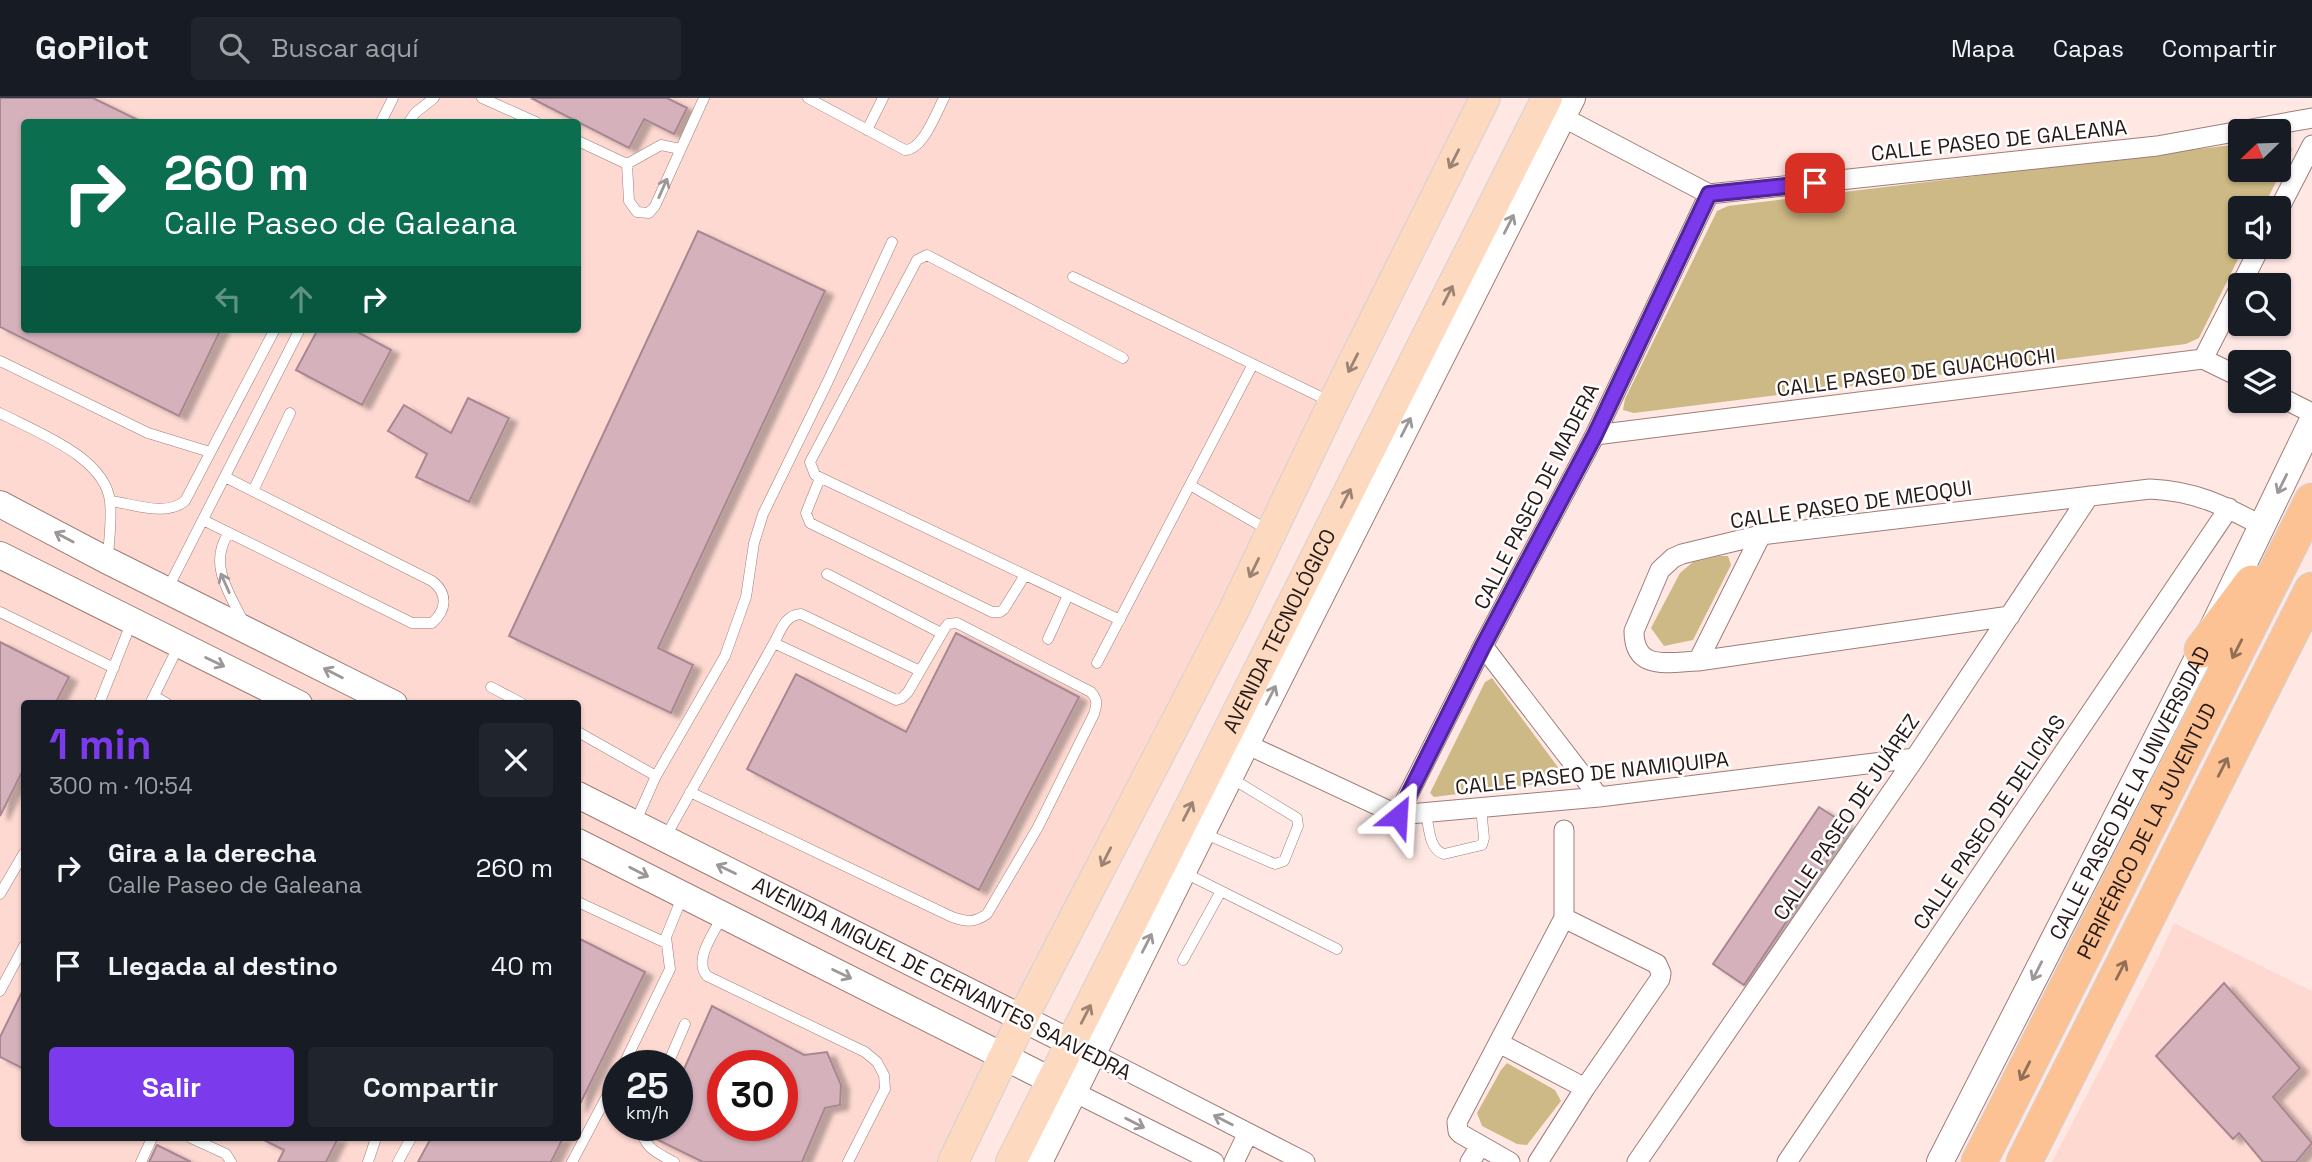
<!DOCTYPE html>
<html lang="es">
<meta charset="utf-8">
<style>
:root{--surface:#171b24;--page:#20242c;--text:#f1f3f6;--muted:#9ea1a6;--line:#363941;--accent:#7c3aed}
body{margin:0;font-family:"Space Grotesk",sans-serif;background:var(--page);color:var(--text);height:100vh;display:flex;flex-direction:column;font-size:26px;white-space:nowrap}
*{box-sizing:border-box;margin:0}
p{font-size:23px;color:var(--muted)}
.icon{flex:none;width:38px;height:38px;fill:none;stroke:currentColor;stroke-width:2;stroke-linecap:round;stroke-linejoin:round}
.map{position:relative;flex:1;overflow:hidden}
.sheet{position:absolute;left:21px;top:602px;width:560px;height:441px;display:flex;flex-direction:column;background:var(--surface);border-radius:7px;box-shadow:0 2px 5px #0004}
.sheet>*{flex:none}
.guide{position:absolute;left:21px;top:21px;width:560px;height:214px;border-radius:7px;box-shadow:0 2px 5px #0004;background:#0b6e4f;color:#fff;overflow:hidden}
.needle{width:46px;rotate:247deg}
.fabs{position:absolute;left:2228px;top:21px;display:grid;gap:14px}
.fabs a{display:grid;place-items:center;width:63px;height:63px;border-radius:7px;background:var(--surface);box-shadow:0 2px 5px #0004;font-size:35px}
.speed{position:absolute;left:602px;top:952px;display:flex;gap:14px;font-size:35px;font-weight:700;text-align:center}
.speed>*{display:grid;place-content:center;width:91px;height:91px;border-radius:50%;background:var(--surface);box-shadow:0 2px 5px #0004;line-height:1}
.speed small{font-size:18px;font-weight:400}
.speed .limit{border:10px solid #d22;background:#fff;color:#111}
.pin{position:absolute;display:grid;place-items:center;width:60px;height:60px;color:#fff;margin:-30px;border-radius:14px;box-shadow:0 4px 10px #0006}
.me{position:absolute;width:77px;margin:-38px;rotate:27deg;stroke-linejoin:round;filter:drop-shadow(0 0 5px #0008)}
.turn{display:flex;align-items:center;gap:24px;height:147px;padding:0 28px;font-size:32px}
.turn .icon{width:91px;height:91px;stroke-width:2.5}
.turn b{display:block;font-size:49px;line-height:60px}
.lanes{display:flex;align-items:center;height:66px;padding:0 28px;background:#0003;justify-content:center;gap:35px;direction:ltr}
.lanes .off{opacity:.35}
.round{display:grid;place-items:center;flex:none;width:74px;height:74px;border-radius:7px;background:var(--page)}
.overview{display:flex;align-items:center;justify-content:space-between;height:119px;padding:0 28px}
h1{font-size:42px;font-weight:700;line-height:52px;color:var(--accent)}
.primary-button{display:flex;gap:14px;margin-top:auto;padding:14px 28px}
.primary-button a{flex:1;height:80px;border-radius:7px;background:var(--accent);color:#fff;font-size:28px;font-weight:700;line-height:80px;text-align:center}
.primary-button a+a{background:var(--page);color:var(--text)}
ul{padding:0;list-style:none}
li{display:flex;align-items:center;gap:21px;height:98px;padding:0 28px}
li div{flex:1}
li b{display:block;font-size:26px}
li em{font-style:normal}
header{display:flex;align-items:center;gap:42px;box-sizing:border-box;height:98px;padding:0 35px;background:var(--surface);border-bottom:2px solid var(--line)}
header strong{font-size:33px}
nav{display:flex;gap:38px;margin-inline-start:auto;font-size:24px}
.search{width:490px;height:63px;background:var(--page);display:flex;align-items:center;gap:18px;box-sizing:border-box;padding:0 24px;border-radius:7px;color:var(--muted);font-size:26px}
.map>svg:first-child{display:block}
.built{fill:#fed9d2;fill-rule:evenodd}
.green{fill:#cdb985}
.building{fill:#d5b1bc;stroke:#a98791;stroke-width:2;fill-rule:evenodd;filter:url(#shadow)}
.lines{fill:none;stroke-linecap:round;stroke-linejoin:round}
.lane-casing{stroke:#9f7d77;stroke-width:11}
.street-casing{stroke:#9f7d77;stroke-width:21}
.secondary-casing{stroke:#9f7d77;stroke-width:28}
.primary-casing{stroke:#d4d1d1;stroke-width:32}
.highway-casing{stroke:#d4d1d1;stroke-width:37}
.lane{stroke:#fff;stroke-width:10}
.street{stroke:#fff;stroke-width:19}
.secondary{stroke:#fff;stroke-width:26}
.primary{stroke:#fddabf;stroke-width:30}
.highway{stroke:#fcc294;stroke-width:35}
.oneway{stroke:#9c8373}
.oneway2{stroke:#9d9897}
.oneway3{stroke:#916e56}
.route-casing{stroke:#51269a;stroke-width:18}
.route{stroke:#7c3aed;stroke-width:12}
.labels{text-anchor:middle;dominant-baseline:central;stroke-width:5;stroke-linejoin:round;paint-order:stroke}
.street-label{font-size:21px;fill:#261917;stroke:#fff}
</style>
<header>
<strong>GoPilot</strong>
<div class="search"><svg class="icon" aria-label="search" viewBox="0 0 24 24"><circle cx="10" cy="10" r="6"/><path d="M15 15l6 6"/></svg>Buscar aquí</div>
<nav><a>Mapa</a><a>Capas</a><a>Compartir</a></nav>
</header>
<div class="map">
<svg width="2312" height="1064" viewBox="0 0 2312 1064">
<defs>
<filter id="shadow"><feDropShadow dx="8" dy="4.5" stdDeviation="2" flood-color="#0004"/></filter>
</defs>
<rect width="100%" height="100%" fill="#ffe8e4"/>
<path class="built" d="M 0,0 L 1477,0 L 948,1064 L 0,1064 ZM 24,24 L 578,24 L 578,231 L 24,231 ZM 24,606 L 578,606 L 578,1040 L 24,1040 ZM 618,968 L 677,968 L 677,1027 L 618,1027 ZM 723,968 L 782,968 L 782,1027 L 723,1027 Z
M 2174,825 L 2312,893 L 2312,1064 L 2052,1064 L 2157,862 Z"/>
<path class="green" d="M 2279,41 L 2290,44 L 2292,52 L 2263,110 L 2240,110 L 2240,149 L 2244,149 L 2199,240 L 2186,246 L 1634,315 L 1623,312 L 1625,301 L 1717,113 L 1728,108 L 2240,46 L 2240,72 L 2278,72 Z
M 1719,458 L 1728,458 L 1731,467 L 1693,542 L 1664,548 L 1651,530 L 1680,475 L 1693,464 Z
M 1492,580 L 1566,680 L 1560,683 L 1434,699 L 1430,695 L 1485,584 Z
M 1507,965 L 1555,992 L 1561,1003 L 1527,1047 L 1517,1046 L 1482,1028 L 1477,1015 L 1501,972 Z"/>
<path class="building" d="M 0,0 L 93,0 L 142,24 L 24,24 L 24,231 L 221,231 L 179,318 L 0,229 Z
M 531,0 L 667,0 L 687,10 L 674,36 L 644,21 L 629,50 Z
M 698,133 L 825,193 L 658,550 L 693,567 L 671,615 L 509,538 Z
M 318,231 L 352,231 L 391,252 L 362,307 L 296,272 Z
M 468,300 L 509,320 L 469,404 L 416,379 L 427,356 L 388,333 L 404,307 L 451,335 Z
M 956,535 L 1079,599 L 979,792 L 747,671 L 796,576 L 906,634 Z
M 0,544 L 69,579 L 55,606 L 24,606 L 24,670 L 0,718 Z
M 1819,709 L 1850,729 L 1744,887 L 1713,866 Z
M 578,840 L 645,874 L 578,1010 Z
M 2224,885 L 2300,970 L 2273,999 L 2312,1045 L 2296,1064 L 2263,1064 L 2239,1035 L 2233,1041 L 2156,958 Z
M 24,890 L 24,971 L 0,959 L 0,939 Z
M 712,908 L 804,957 L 827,954 L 841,987 L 840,1007 L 825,1010 L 802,1064 L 703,1064 L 654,1040 L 660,1027 L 677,1027 L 677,987 ZM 723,968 L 782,968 L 782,1027 L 723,1027 Z
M 260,1040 L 338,1040 L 326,1064 L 278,1064 L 284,1052 Z
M 431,1040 L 563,1040 L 551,1064 L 418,1064 Z
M 157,1047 L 191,1064 L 149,1064 Z"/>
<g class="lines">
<defs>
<path id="lane" d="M 482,0 L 536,24
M 808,0 L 905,52 C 923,52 936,15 944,0
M 381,24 L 393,0
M 409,24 L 415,15 L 434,0
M 867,32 L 883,0
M 578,43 L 627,66
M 627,66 L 629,103 L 637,114 L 649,115 L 655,108 L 704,0
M 627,66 L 661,47 L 680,51
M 1073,179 L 1329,303
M 0,263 L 148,335 L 210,354
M 0,315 C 34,333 106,359 110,404 C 112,422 109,441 108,459
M 820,380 L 806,415 L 810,425 L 992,514 L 1000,514 L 1004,511 L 1025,477
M 1190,387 L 1268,432
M 253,393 L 290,315
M 110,403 C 135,406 165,419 185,403 L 275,231
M 203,422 L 412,525 L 432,525 C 447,512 448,495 432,483 L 225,379
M 228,436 C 208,467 230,496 244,525
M 827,476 L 941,535
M 167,492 L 300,231
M 0,514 L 114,570
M 1120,522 L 815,377 L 810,364 L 917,162 L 927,157 L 1123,260
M 1048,541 L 1068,497
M 774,545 C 781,532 785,517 801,516 L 920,573
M 1097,565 L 1253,266
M 491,589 L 523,606
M 154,598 L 168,606
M 99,606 L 132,523
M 150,606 L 179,547
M 578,634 L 656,678 L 635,725
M 656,678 L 725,558 L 746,499 L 754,445 L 763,416 L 828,283 L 892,144
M 1426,715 C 1429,729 1429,752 1444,756 L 1482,747 L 1484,740 L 1481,710
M 1203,735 L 1275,766 L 1284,763 L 1298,728 L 1297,720 L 1231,680
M 666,738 L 774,545 L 896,602 L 902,600 L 908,594 L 945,530 L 948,526 L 957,525 L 1091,594 C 1098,602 1097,606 1094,616 L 1038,729 L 987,816 C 974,825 966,824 952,819 L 690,694
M 1183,774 L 1337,851
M 0,796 L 24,755
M 578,804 L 666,845
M 722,819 C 714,835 693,862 707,878 L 865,954 L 877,964 L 884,977 L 885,991 L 848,1064
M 1183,862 L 1221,793
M 0,893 L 24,848
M 623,968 L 670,871 L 666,839 L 683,797
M 667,968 L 685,926
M 642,1027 C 641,1049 657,1055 674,1064
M 191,1040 L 226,1056 L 231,1064
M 141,1064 L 152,1040
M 368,1064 L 376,1040
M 398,1064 L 411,1040
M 572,1064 L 618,977"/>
<path id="street" d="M 1553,14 L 1709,96 L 2157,48 L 2312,20
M 2278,113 L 2312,47
M 2241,187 L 2260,149
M 2203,261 L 2240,189
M 2278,298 L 2312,315
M 1595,337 L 2203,261 L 2240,279
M 2010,518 L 1698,563 C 1669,564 1634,574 1634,533 L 1660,472 L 1673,460 L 1682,456 L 1761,437 L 2150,391 C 2195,393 2223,407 2262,428
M 1483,548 L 1599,699
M 1698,563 L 1761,437
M 1246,646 L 1398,717 L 1599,699 L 1915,660
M 1398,717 L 1483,548 L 1595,337 L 1709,96
M 1499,945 L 1585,990
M 1092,955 L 1305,1064
M 1074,994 L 1214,1064
M 1234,1064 L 1248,1035
M 1470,1064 L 1480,1048
M 1510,1064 L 1461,1036 L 1458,1033 L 1457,1024 L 1564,820 L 1564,732
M 1538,1064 L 1585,990 L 1660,881 L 1661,875 L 1657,866 L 1564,820
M 1637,1064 L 1915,660 L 2089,398
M 1787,1064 L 2229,410"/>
<g id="secondary">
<path d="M 0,406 L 108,463 L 394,606"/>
<path d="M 0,457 L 299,606"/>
<path d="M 578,697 L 1089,954"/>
<path d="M 578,744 L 1070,992"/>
<path d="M 1039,1064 L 1246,646 L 1572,0"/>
<path id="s1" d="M 1940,1064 L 2202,552 L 2312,324"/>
</g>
<g id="primary">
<path d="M 953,1064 L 1023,919 L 1233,514 L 1333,305 L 1485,0"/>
<path id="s2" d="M 1011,1064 L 1547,0"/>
</g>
<g id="highway">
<path d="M 2202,552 L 2252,485"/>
<path id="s3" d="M 1979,1064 L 2312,403"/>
<path d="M 2024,1064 L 2312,492"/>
</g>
</defs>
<use href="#lane" class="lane-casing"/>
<use href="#street" class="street-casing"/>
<use href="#secondary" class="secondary-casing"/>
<use href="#primary" class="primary-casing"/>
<use href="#highway" class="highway-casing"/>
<use href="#lane" class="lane"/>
<use href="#street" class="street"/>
<use href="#secondary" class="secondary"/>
<use href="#primary" class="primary"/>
<use href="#highway" class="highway"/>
</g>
<defs><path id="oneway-shaft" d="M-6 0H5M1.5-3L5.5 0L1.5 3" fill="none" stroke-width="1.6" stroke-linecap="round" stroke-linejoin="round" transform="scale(1.75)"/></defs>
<g class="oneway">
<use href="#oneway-shaft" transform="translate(1454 61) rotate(117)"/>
<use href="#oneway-shaft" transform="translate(1448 197) rotate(-63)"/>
<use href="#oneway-shaft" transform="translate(1353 265) rotate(117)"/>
<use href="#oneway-shaft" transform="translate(1346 400) rotate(-63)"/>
<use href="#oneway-shaft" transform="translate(1254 470) rotate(116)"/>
<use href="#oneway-shaft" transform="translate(1188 713) rotate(-63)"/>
<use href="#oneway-shaft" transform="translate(1106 759) rotate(117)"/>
<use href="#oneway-shaft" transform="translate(1086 916) rotate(-63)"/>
</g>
<g class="oneway2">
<use href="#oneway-shaft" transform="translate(663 90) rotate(-66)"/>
<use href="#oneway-shaft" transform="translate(1509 126) rotate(-63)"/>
<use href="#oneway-shaft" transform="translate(1406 329) rotate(-63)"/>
<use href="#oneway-shaft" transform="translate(2282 386) rotate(116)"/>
<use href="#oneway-shaft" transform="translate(64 439) rotate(-152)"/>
<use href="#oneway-shaft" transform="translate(225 485) rotate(-114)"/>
<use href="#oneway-shaft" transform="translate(215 564) rotate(26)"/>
<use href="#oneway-shaft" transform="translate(333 575) rotate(-153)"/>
<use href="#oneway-shaft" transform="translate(1271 597) rotate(-63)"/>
<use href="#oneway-shaft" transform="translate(726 771) rotate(-154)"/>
<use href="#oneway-shaft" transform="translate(639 774) rotate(27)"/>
<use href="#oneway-shaft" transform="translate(1147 845) rotate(-63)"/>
<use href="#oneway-shaft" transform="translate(2037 873) rotate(117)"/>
<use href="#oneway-shaft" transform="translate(842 876) rotate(26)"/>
<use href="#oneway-shaft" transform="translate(1223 1022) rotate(-153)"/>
<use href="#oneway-shaft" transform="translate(1135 1025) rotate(27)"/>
</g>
<g class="oneway3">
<use href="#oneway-shaft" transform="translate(2237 551) rotate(117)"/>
<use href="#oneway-shaft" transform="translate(2223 669) rotate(-63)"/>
<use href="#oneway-shaft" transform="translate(2121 872) rotate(-63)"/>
<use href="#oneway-shaft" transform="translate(2025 973) rotate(117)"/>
</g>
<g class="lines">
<defs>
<path id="route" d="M 1398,718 L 1483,548 L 1595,337 L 1709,96 L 1815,85"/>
</defs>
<use href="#route" class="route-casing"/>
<use href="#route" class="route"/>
</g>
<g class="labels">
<g class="street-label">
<text transform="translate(1999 42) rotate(-6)">CALLE PASEO DE GALEANA</text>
<text transform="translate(1916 274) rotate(-7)">CALLE PASEO DE GUACHOCHI</text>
<text transform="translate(1536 398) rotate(-63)">CALLE PASEO DE MADERA</text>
<text transform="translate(1851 406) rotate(-8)">CALLE PASEO DE MEOQUI</text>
<text stroke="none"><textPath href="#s2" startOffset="595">AVENIDA TECNOLÓGICO</textPath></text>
<text transform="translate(1592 675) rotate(-6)">CALLE PASEO DE NAMIQUIPA</text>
<text stroke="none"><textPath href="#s1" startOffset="415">CALLE PASEO DE LA UNIVERSIDAD</textPath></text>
<text transform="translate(1846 719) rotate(-56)">CALLE PASEO DE JUÁREZ</text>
<text transform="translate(1989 724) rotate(-56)">CALLE PASEO DE DELICIAS</text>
<text stroke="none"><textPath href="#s3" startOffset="371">PERIFÉRICO DE LA JUVENTUD</textPath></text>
<text transform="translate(942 880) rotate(27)">AVENIDA MIGUEL DE CERVANTES SAAVEDRA</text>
</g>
</g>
</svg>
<div class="fabs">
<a><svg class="needle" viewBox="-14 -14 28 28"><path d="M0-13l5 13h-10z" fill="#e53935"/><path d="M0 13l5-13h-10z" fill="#9ea1a6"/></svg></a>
<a><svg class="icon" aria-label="sound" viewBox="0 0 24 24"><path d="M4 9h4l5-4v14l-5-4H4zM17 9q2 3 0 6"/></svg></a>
<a><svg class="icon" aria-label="search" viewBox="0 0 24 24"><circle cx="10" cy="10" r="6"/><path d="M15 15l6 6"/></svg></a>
<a><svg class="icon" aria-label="layers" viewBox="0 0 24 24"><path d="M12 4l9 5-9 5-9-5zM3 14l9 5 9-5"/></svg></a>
</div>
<div class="speed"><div>25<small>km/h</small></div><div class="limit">30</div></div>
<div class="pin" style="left:1815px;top:85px;background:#d93025"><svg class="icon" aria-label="arrive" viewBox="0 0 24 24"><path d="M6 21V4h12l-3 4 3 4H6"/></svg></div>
<svg class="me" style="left:1398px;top:718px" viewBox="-20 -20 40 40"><path d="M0-17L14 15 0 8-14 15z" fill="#7c3aed" stroke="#fff" stroke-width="4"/></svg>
<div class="guide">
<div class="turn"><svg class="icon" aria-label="right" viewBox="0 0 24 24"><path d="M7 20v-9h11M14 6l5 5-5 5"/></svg><div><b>260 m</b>Calle Paseo de Galeana</div></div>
<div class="lanes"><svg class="icon off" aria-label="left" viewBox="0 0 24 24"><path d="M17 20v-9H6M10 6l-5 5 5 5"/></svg><svg class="icon off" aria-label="ahead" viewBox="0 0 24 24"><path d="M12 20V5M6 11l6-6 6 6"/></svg><svg class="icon" aria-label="right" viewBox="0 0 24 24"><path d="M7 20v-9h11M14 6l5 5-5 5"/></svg></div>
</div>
<section class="sheet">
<div class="overview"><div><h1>1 min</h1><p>300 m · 10:54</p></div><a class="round"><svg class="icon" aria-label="close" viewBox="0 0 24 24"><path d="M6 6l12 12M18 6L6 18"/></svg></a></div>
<ul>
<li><svg class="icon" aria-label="right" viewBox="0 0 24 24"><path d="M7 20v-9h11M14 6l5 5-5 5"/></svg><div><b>Gira a la derecha</b><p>Calle Paseo de Galeana</p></div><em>260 m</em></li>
<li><svg class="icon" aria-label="arrive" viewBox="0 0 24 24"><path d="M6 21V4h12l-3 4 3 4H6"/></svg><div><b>Llegada al destino</b></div><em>40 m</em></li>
</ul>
<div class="primary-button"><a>Salir</a><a>Compartir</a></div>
</section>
</div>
